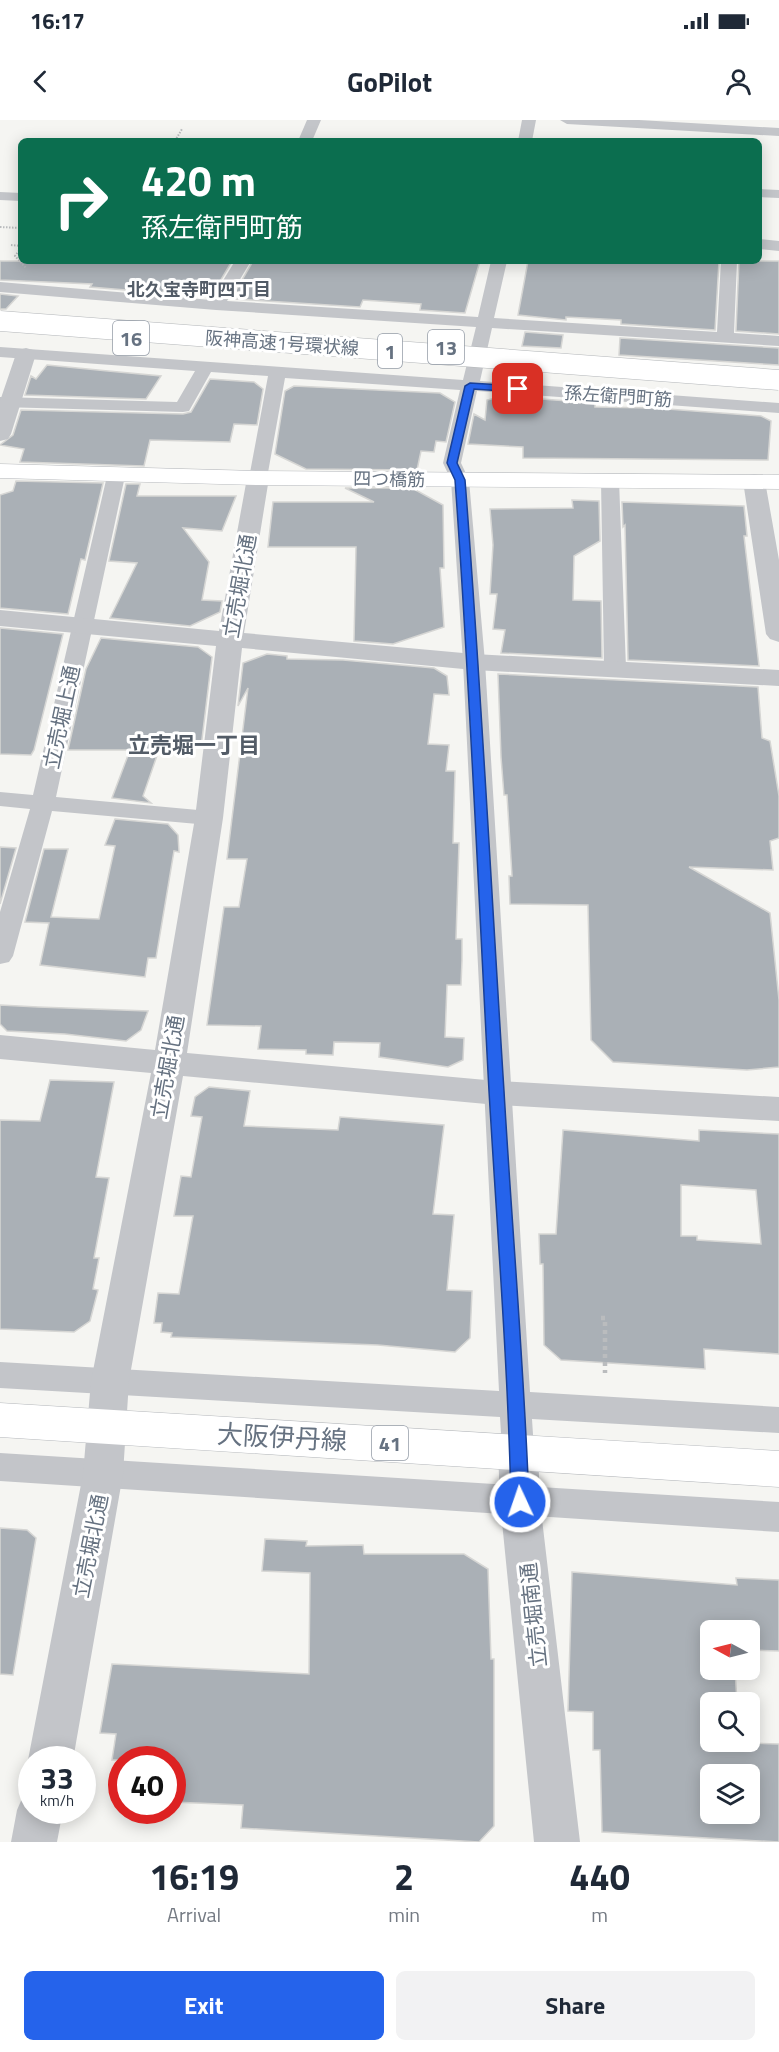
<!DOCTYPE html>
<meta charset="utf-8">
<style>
:root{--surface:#fff;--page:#f2f2f3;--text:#1f2937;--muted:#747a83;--accent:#2563eb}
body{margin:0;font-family:"Titillium Web","Noto Sans JP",sans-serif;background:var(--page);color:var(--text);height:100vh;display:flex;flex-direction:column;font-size:22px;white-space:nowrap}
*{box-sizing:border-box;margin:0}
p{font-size:20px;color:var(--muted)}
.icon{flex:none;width:33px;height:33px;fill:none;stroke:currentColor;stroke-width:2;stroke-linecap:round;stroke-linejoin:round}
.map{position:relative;height:1722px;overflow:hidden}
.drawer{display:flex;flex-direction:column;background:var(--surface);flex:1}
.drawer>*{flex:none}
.guide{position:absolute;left:18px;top:18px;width:744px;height:126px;border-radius:9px;box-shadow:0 3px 15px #0003;background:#0b6e4f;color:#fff;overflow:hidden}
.needle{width:39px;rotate:277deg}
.buttons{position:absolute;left:700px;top:1500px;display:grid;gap:12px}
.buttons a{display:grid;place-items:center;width:60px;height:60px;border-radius:9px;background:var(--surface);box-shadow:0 3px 15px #0003;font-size:30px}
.speed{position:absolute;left:18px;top:1626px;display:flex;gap:12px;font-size:30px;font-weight:700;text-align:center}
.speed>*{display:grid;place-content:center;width:78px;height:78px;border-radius:50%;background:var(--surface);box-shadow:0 3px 15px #0003;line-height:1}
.speed small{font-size:15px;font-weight:400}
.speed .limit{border:9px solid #d22;background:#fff;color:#111}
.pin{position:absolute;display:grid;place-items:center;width:51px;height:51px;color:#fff;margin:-26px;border-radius:12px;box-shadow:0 3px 9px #0006}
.me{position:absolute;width:66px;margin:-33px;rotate:357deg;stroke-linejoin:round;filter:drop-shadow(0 0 4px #0008)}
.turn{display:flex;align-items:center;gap:21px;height:126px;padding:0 24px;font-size:27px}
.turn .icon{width:78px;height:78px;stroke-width:2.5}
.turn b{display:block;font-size:42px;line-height:51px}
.eta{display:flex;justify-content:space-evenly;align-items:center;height:102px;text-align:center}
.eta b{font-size:36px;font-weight:700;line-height:42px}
.primary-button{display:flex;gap:12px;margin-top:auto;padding:12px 24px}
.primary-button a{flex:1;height:69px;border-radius:9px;background:var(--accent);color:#fff;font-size:24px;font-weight:700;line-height:69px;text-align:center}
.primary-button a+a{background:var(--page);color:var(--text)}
.status{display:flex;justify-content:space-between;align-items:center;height:42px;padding:0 30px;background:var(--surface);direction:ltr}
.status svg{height:16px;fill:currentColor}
header{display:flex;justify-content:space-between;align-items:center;height:78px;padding:0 24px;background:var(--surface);font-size:27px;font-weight:700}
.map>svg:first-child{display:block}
.building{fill:#aab0b6;stroke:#d6d6d4;stroke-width:1.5;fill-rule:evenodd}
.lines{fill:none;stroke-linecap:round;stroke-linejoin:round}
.primary-casing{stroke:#b4b7bb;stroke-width:1}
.path-far1{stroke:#babcbe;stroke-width:2;stroke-dasharray:1.5 1.5;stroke-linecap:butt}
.path{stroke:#babcbe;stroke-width:4.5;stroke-dasharray:4 4;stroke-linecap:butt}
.minor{fill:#c3c5c9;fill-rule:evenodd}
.tertiary{fill:#c3c5c9;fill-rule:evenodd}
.primary{fill:#fff;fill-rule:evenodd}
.motorway-bridge-casing{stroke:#b3b6b9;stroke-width:21;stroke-linecap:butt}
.motorway-bridge{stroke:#fff;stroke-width:20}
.route{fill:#2563eb;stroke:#184099;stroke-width:1.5}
.labels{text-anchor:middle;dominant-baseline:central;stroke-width:6;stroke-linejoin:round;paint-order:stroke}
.far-neighbourhood-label{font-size:18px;font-weight:bold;fill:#535c67;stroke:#fff}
.far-street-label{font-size:18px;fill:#667281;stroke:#fff}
.shield{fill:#fff;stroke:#949ca7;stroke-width:1.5}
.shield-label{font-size:20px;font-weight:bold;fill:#667281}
.street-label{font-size:21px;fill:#667281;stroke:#fff}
.neighbourhood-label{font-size:22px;font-weight:bold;fill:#535c67;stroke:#fff}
.near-street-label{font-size:26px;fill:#667281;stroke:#fff}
</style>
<div class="status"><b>16:17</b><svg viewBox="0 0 49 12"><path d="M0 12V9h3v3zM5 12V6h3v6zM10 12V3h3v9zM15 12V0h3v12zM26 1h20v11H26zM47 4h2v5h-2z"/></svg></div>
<header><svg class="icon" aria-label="back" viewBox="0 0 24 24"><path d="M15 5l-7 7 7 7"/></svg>GoPilot<svg class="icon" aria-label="person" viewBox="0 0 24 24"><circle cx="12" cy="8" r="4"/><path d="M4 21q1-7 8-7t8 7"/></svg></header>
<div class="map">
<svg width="779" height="1722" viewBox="0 0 779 1722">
<rect width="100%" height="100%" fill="#f5f5f2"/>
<path class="building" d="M 0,141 L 232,141 L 215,170 L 167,166 L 162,173 L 90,167 L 92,164 L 0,160 Z
M 253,141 L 480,141 L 465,193 L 420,190 L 421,184 L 363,180 L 360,187 L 236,179 L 240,172 L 235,172 Z
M 528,141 L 719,141 L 715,210 L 621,204 L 621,200 L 566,197 L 566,200 L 518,195 Z
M 739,141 L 779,141 L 779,214 L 736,211 Z
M 0,174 L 18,176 L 6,189 L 0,189 Z
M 525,212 L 563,215 L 561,228 L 522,226 Z
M 620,218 L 779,228 L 779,245 L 619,235 Z
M 47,245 L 108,251 L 161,256 L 146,279 L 25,275 L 31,256 L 36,259 Z
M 210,259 L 254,262 L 263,269 L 257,305 L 234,304 L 230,322 L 150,320 L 144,346 L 20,342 L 24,329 L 0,325 L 13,315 L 21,290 L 183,294 L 191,292 Z
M 294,266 L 440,273 L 455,282 L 446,322 L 436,321 L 434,332 L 421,331 L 417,350 L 306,349 L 275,334 L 285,271 Z
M 503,276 L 595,283 L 595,287 L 654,288 L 761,296 L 771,301 L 768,340 L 523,338 L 523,327 L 468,324 L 474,294 L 485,300 L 487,280 Z
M 16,361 L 103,363 L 85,440 L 81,439 L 68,494 L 0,488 L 0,375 L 13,371 Z
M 126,364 L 140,364 L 137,376 L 236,376 L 222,411 L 183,408 L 209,442 L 202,480 L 222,481 L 220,492 L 190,506 L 110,498 L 137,443 L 109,441 Z
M 345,368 L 412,368 L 443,385 L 444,448 L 440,448 L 444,507 L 393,524 L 354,521 L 356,427 L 268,427 L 273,382 L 374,382 Z
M 572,380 L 599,381 L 600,421 L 574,436 L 573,480 L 601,481 L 602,538 L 501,533 L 505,510 L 493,509 L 497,474 L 490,474 L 493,425 L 490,389 L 573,388 Z
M 622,382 L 744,386 L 747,416 L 744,416 L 759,546 L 628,540 L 625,405 L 623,407 Z
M 0,508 L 63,514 L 34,630 L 31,635 L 0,634 Z
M 101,518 L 198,527 L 212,537 L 201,627 L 160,627 L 143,676 L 151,683 L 112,678 L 130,630 L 68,630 L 86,549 Z
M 267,534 L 287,536 L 287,539 L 343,540 L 434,548 L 447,556 L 449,575 L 434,574 L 428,624 L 449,625 L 446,651 L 455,651 L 453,723 L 459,723 L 456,819 L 462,819 L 462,840 L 461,865 L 447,865 L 445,917 L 464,918 L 463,940 L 448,947 L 379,937 L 380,923 L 334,922 L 333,935 L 306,934 L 306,930 L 258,929 L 261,906 L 207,905 L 224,787 L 239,787 L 247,739 L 227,739 L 248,568 L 238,586 L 243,543 Z
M 498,554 L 758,567 L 762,618 L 770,621 L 779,676 L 779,718 L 770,721 L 773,750 L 689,747 L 770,793 L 779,880 L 779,947 L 747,950 L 613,942 L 591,920 L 588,785 L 510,784 L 509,756 L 512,756 L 507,675 L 504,675 L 501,637 Z
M 115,699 L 168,704 L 178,715 L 179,732 L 174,731 L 156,838 L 148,838 L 145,857 L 40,845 L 49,803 L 25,802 L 44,729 L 68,729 L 51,797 L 99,799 L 115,726 L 105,725 Z
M 0,727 L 16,728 L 0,784 Z
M 0,885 L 38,887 L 148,891 L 141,910 L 126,921 L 65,914 L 7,911 L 0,904 Z
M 50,960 L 114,962 L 96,1057 L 109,1058 L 94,1138 L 99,1138 L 93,1169 L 98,1170 L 90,1201 L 74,1212 L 0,1209 L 0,1000 L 40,1001 Z
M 209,967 L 250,971 L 244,1006 L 338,1010 L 340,997 L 444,1005 L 433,1094 L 454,1095 L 447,1170 L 472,1171 L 470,1218 L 455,1232 L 378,1225 L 171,1217 L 172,1213 L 161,1212 L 162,1203 L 154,1203 L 158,1173 L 179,1174 L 193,1096 L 174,1096 L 181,1056 L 191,1057 L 202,997 L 191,996 L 195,977 Z
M 563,1010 L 699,1021 L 699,1010 L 779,1014 L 779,1234 L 704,1229 L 705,1249 L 561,1240 L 544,1225 L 543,1144 L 540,1144 L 539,1114 L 556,1114 ZM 681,1065 L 756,1070 L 761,1124 L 697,1120 L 697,1116 L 681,1116 Z
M 0,1408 L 27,1410 L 36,1418 L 13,1555 L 0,1554 Z
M 265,1419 L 307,1421 L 306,1426 L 363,1425 L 364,1434 L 464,1434 L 488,1449 L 491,1539 L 494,1539 L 494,1706 L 479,1722 L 241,1708 L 243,1685 L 172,1682 L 172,1640 L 112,1640 L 116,1614 L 100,1613 L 112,1544 L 309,1554 L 310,1453 L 262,1451 Z
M 572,1452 L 737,1465 L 736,1458 L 779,1460 L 779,1531 L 750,1530 L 750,1510 L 711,1510 L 711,1550 L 735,1550 L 737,1582 L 711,1582 L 711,1622 L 779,1624 L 779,1722 L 602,1712 L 600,1630 L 593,1630 L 593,1592 L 568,1591 ZM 711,1654 L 750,1654 L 750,1694 L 711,1694 Z"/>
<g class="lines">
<defs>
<path id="primary" d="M 0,344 L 258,351 L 779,355 L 779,369 L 258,365 L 0,358 Z
M 0,1283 L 779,1331 L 779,1367 L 0,1317 Z"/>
</defs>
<use href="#primary" class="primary-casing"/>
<path class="path-far1" d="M 175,21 L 182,9
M 0,107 L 21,108
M 11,125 L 21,126
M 21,128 L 15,136 L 26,148"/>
<path class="path" d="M 601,1198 L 605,1198 L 605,1253"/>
<path class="minor" d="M 307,0 L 321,0 L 312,21 L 298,21 Z
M 522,0 L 536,0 L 532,21 L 518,21 Z
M 560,0 L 639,0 L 779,8 L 779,16 L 567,4 Z
M 759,69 L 779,70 L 779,78 L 759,77 Z
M 0,72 L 21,73 L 21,81 L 0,80 Z
M 759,119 L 779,121 L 779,131 L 759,129 Z
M 235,141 L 251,141 L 227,181 L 478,197 L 491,141 L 507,141 L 494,198 L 717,212 L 721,141 L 737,141 L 734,213 L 779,216 L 779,226 L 492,208 L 480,261 L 779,283 L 779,293 L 477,271 L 461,343 L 469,360 L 485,542 L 530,1272 L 779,1287 L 779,1313 L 532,1299 L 534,1330 L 529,1340 L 518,1344 L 507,1340 L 502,1330 L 500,1297 L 0,1268 L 0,1242 L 499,1271 L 463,542 L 451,360 L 443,343 L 460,270 L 285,258 L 267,358 L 258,364 L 249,358 L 268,256 L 211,252 L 189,291 L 183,292 L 0,287 L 0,277 L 177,282 L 195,251 L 0,237 L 0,227 L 463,260 L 476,207 L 216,190 L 0,172 L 0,162 L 211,180 Z
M 116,350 L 125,356 L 56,677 L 209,691 L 217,693 L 221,698 L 217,703 L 209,705 L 52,691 L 13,836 L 9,842 L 0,844 L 0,792 L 30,689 L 0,686 L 0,672 L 33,675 L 107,356 Z
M 610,354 L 619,360 L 626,548 L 622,552 L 608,552 L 604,548 L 601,360 Z
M 0,1333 L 779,1382 L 779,1412 L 0,1361 Z"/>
<path class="tertiary" d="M 26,228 L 33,230 L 36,234 L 11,314 L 8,319 L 0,321 L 0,281 L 16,234 L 19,230 Z
M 258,351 L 266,353 L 269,358 L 244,513 L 474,534 L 779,550 L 779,566 L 474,550 L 242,528 L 223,698 L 187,933 L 497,961 L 779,977 L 779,1001 L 497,985 L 183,956 L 129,1261 L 123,1354 L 73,1640 L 32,1640 L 32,1649 L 28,1640 L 83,1354 L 91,1261 L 151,953 L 0,939 L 0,915 L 155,930 L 195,698 L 216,526 L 0,506 L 0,490 L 219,511 L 247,358 L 250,353 Z
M 754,354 L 762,356 L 765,361 L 779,440 L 779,522 L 770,519 L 766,514 L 743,361 L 746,356 Z
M 518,1313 L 532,1318 L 538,1330 L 540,1382 L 580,1722 L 534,1722 L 500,1382 L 498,1330 L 504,1318 Z
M 32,1671 L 32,1690 L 63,1690 L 57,1722 L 11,1722 L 17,1690 L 24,1674 Z"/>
<use href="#primary" class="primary"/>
<defs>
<path id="motorway-bridge" d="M 0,201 L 779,260"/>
</defs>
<use href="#motorway-bridge" class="motorway-bridge-casing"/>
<use href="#motorway-bridge" class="motorway-bridge"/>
</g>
<path class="route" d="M 470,263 L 518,266 L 522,269 L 518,272 L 474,269 L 457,343 L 465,360 C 481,564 491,767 504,971 C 512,1108 524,1245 529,1382 L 526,1387 L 520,1390 L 514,1387 L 511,1382 C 508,1245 497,1108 489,971 C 478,767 470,564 455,360 L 447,343 L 465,266 Z"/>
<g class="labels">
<g class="far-neighbourhood-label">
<text x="199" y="169">北久宝寺町四丁目</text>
</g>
<g class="far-street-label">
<text transform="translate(282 223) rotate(4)">阪神高速1号環状線</text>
<text transform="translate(618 276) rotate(4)">孫左衛門町筋</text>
<text transform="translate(389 359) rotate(1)">四つ橋筋</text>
</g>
<g class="shield">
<rect x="113" y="201" width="36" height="34" rx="4.5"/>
<rect x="428" y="210" width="36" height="34" rx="4.5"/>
<rect x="378" y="214" width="24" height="34" rx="4.5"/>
<rect x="372" y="1306" width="36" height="34" rx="4.5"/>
</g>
<g class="shield-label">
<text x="131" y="218">16</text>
<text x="446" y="227">13</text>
<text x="390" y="231">1</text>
<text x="390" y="1323">41</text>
</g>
<g class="street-label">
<text transform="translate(239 466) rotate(-80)">立売堀北通</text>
<text transform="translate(61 597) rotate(-78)">立売堀上通</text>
<text transform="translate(167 947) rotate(-80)">立売堀北通</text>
<text transform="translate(90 1426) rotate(-79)">立売堀北通</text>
<text transform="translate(533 1495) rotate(-96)">立売堀南通</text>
</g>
<g class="neighbourhood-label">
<text x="194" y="625">立売堀一丁目</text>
</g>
<g class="near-street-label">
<text transform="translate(282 1317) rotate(3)">大阪伊丹線</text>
</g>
</g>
</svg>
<div class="buttons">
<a><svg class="needle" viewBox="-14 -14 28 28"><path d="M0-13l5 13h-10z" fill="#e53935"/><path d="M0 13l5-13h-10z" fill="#747a83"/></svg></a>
<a><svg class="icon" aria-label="search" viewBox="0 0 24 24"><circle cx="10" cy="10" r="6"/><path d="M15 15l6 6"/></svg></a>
<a><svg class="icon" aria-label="layers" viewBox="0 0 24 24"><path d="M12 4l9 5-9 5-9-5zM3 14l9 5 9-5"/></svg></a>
</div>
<div class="speed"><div>33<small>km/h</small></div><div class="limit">40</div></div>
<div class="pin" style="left:518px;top:269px;background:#d93025"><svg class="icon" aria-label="arrive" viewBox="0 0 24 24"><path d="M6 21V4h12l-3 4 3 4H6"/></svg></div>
<svg class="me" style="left:520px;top:1382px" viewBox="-20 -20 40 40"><circle r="17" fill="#2563eb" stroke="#fff" stroke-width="3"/><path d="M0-11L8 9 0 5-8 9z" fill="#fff"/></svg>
<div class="guide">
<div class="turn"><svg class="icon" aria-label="right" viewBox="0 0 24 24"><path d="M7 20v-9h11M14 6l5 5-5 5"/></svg><div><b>420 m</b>孫左衛門町筋</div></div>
</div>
</div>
<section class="drawer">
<div class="eta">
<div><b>16:19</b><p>Arrival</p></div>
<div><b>2</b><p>min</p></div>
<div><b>440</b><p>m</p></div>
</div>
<div class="primary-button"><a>Exit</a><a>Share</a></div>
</section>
